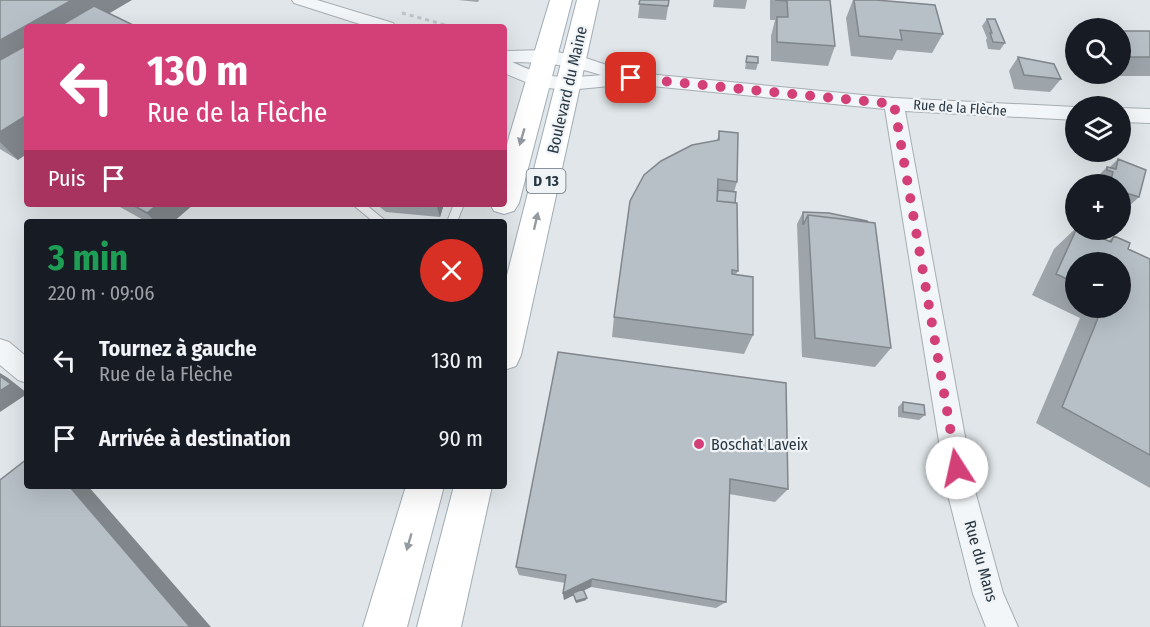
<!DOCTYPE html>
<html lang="fr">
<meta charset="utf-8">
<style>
:root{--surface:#171b24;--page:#20242c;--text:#f1f3f6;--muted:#9ea1a6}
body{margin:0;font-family:"Fira Sans Condensed",sans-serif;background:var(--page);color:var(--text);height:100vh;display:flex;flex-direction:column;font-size:22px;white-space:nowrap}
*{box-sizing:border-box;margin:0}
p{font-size:20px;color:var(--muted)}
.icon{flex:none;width:33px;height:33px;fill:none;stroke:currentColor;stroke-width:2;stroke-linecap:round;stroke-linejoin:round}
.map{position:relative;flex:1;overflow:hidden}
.drawer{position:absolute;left:24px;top:219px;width:483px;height:270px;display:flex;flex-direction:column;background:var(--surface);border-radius:6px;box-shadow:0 6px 24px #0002}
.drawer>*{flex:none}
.guide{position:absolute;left:24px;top:24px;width:483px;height:183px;border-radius:6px;box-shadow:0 6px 24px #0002;background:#d34077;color:#fff;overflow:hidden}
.tools{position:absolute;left:1065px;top:18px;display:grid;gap:12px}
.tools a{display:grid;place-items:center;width:66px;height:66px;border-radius:50%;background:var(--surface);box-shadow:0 6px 24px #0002;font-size:30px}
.pin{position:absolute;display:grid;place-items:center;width:51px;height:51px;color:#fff;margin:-26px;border-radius:12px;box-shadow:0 3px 9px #0006}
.me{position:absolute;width:66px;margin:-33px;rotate:350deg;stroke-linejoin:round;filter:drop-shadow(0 0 4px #0008)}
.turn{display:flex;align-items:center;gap:21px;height:126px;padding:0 24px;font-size:27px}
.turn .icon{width:78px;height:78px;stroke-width:2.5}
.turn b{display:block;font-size:42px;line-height:51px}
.then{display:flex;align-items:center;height:57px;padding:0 24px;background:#0003;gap:12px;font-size:22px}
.round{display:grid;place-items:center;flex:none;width:63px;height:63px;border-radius:32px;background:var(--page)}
.headline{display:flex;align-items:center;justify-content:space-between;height:102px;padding:0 24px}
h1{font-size:36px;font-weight:700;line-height:45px;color:#1e9e55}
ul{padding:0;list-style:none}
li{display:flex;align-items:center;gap:18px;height:78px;padding:0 24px}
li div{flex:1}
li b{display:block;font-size:22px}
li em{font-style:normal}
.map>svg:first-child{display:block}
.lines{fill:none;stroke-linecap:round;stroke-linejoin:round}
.service-casing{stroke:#a5aeb4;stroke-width:2}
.minor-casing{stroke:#a5aeb4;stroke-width:2}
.primary-casing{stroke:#9fadb6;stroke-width:2}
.path{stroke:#bec4c9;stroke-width:3;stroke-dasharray:4 4;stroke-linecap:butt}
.service{fill:#f3f6f8;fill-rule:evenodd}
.minor{fill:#f3f6f8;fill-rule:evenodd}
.primary{fill:#fff;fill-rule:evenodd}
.wall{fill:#9da5ab;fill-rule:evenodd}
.shaded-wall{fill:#80868b}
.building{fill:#b7c0c7;stroke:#80868b;stroke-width:1.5}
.oneway{fill:#949ba0}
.route{stroke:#d34077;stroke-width:10;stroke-dasharray:0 18}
.poi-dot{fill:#d34077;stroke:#f0f4f7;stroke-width:2}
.labels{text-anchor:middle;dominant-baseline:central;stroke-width:4.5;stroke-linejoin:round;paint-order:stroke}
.far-street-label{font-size:14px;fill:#283742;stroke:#f0f4f7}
.shield{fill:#f0f4f7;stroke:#647078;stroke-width:1.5}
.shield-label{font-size:15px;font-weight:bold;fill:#283742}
.street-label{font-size:16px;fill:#283742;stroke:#f0f4f7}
.poi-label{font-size:16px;fill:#283742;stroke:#f0f4f7;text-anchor:start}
</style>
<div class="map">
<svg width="1150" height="627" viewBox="0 0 1150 627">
<rect width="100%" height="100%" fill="#e0e6e9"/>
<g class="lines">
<defs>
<path id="service" d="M 352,204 L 365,204 L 387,222 L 374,222 Z
M 454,204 L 464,204 L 457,222 L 447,222 Z"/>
<path id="minor" d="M 292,0 L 317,0 L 393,23 L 396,27 L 369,27 L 294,3 Z
M 545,50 L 580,56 L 627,72 L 894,98 L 1076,107 L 1076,120 L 905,111 L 975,491 L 1003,593 L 1018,627 L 986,627 L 973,594 L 947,491 L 885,109 L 631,84 L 568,90 L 538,87 L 504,73 L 504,51 ZM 512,62 C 544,62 570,65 601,75 C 561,79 549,79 512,62 Z
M 1120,108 L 1150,109 L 1150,123 L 1120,122 Z
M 0,339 L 9,342 L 27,357 L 27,383 L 18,380 L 0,365 Z"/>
<path id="primary" d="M 550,0 L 572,0 L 519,203 L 514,211 L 504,214 L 494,211 L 490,204 L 504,204 L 504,154 Z
M 577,0 L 599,0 L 521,355 L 516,366 L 504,370 L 504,287 Z
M 406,486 L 444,486 L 407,627 L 363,627 Z
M 454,486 L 492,486 L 461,627 L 417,627 Z"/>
</defs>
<use href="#service" class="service-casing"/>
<use href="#minor" class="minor-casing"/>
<use href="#primary" class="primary-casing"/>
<path class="path" d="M 402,13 L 453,27"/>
<use href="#service" class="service"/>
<use href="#minor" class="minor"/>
<use href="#primary" class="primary"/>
</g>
<path class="wall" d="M 0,0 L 109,14 L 18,160 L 0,149 Z
M 458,0 L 479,0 L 478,2 Z
M 640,0 L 669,0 L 666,20 L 638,18 Z
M 714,0 L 747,0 L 745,9 L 713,7 Z
M 770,0 L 830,0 L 835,46 L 828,66 L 771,61 L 771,36 L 775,20 L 770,20 Z
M 853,0 L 876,0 L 943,34 L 932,53 L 897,50 L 892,60 L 851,56 L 846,18 Z
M 987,19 L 1005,43 L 1000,50 L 988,49 L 986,40 L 987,38 L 982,26 Z
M 1120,31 L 1150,31 L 1150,76 L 1092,76 L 1090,74 L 1120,74 Z
M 747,56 L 758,63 L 756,70 L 745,69 Z
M 1018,57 L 1061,79 L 1050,92 L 1014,89 L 1009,71 Z
M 719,131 L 737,182 L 734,192 L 738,271 L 736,274 L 753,335 L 744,354 L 612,337 L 614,317 L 717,141 Z
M 1118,159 L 1139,197 L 1125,210 L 1120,208 L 1120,184 L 1099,184 L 1094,183 L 1094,180 L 1107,167 L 1110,167 Z
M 117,204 L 194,204 L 173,222 L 147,222 L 120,207 Z
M 376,204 L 444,204 L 440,217 L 386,212 Z
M 803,212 L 829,213 L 891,348 L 875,367 L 802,357 L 797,224 Z
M 1076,228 L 1076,230 L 1108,241 L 1114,236 L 1128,249 L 1150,259 L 1150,488 L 1036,423 L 1080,318 L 1032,295 L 1054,249 ZM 1076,262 L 1120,308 L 1076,308 Z
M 558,352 L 788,489 L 775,502 L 729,494 L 726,602 L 716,608 L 591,587 L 584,590 L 586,600 L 576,603 L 573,595 L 564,600 L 563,593 L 565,583 L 519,575 L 516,567 Z
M 903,402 L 925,415 L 919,420 L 898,417 L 898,407 Z"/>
<path class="shaded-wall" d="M 72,0 L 132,0 L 86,27 L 27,27 L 27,62 L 0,70 L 0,40 Z
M 27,115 L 27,154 L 18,160 L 0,142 L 0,132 Z
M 158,204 L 194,204 L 173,222 L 155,222 L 147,213 Z
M 436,204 L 444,204 L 440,217 Z
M 0,373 L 8,378 L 27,393 L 27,394 L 0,412 Z
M 69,486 L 88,486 L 211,627 L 190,627 Z
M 206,486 L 220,486 L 212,489 Z
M 592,579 L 591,587 L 564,600 L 563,593 Z
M 587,598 L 586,600 L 576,603 L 576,601 Z"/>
<path class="building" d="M 0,0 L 72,0 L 0,40 Z
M 640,0 L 669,0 L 668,6 L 639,4 Z
M 775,0 L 830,0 L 835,46 L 777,42 L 777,17 L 788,17 L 787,1 Z
M 854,0 L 876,0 L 935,5 L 943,34 L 900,30 L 902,40 L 859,36 Z
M 94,6 L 137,27 L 58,27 Z
M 987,19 L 995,19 L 1005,43 L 993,42 L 990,33 L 992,33 Z
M 1120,31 L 1150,31 L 1150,57 L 1120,57 Z
M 27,45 L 27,115 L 0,132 L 0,60 Z
M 747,56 L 758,57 L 758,63 L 746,62 Z
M 1018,57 L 1054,64 L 1061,79 L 1024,75 Z
M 719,131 L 738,133 L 737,182 L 718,179 L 717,201 L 737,203 L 738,271 L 732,270 L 732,274 L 753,277 L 753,335 L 614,317 L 630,201 L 644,175 L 661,161 L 692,145 L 719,140 Z
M 1118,159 L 1146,170 L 1139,197 L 1120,191 L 1120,184 L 1110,184 L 1113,172 L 1107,170 L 1107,167 L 1116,169 Z
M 718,190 L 736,192 L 735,203 L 717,201 Z
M 131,204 L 158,204 L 147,213 Z
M 803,212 L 829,213 L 867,221 L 868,222 L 808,215 L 803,225 Z
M 808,215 L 875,223 L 891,348 L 815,338 Z
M 1076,230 L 1083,230 L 1111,242 L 1114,236 L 1130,243 L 1128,249 L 1150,259 L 1150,455 L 1062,407 L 1102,308 L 1120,308 L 1120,262 L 1076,262 L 1076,283 L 1056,274 Z
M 558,352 L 786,383 L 788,489 L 730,479 L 726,602 L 592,579 L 563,593 L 566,575 L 516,567 Z
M 0,376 L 11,384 L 0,391 Z
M 903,402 L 924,405 L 925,415 L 903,412 Z
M 27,459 L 27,486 L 69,486 L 190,627 L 0,627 L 0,480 Z
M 583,589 L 587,598 L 576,601 L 573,593 Z"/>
<defs><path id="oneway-solid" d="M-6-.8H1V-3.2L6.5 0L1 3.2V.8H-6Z" transform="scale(1.5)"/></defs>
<g class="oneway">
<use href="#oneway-solid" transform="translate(522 137) rotate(106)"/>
<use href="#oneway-solid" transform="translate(536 221) rotate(-77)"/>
<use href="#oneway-solid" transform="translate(409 542) rotate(106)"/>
</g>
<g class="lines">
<path class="route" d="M 631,78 L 894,104 L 957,468"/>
</g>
<circle class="poi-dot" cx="699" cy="444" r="6"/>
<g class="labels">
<g class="far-street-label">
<text transform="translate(960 108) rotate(4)">Rue de la Flèche</text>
</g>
<rect class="shield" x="526.5" y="169" width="39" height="24" rx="4.5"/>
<g class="shield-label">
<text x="546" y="181">D 13</text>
</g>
<g class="street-label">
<text transform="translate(567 90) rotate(-77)">Boulevard du Maine</text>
<text transform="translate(981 561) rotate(74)">Rue du Mans</text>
</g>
<g class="poi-label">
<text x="711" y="444">Boschat Laveix</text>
</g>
</g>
</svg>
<div class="tools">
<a><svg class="icon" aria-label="search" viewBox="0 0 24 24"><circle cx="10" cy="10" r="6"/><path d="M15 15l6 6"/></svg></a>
<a><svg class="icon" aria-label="layers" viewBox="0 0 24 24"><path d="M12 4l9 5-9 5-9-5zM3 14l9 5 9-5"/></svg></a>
<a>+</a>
<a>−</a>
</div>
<div class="pin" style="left:631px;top:78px;background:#d93025"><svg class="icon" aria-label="arrive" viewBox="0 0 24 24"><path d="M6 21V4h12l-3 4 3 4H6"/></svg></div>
<svg class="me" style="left:957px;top:468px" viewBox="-20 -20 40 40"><circle r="19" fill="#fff"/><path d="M0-13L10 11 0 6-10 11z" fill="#d34077"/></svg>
<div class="guide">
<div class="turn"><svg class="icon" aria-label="left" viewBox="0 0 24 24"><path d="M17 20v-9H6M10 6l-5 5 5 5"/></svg><div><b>130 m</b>Rue de la Flèche</div></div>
<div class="then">Puis<svg class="icon" aria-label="arrive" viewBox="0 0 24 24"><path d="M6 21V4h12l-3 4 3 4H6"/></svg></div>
</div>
<section class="drawer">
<div class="headline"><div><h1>3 min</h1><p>220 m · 09:06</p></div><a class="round" style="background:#d93025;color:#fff"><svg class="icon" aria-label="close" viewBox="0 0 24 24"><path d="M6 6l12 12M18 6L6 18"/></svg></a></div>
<ul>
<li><svg class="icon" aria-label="left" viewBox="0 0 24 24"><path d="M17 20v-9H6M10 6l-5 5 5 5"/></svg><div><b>Tournez à gauche</b><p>Rue de la Flèche</p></div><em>130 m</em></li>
<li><svg class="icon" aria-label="arrive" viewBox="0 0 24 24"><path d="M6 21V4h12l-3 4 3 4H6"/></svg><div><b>Arrivée à destination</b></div><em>90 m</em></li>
</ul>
</section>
</div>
